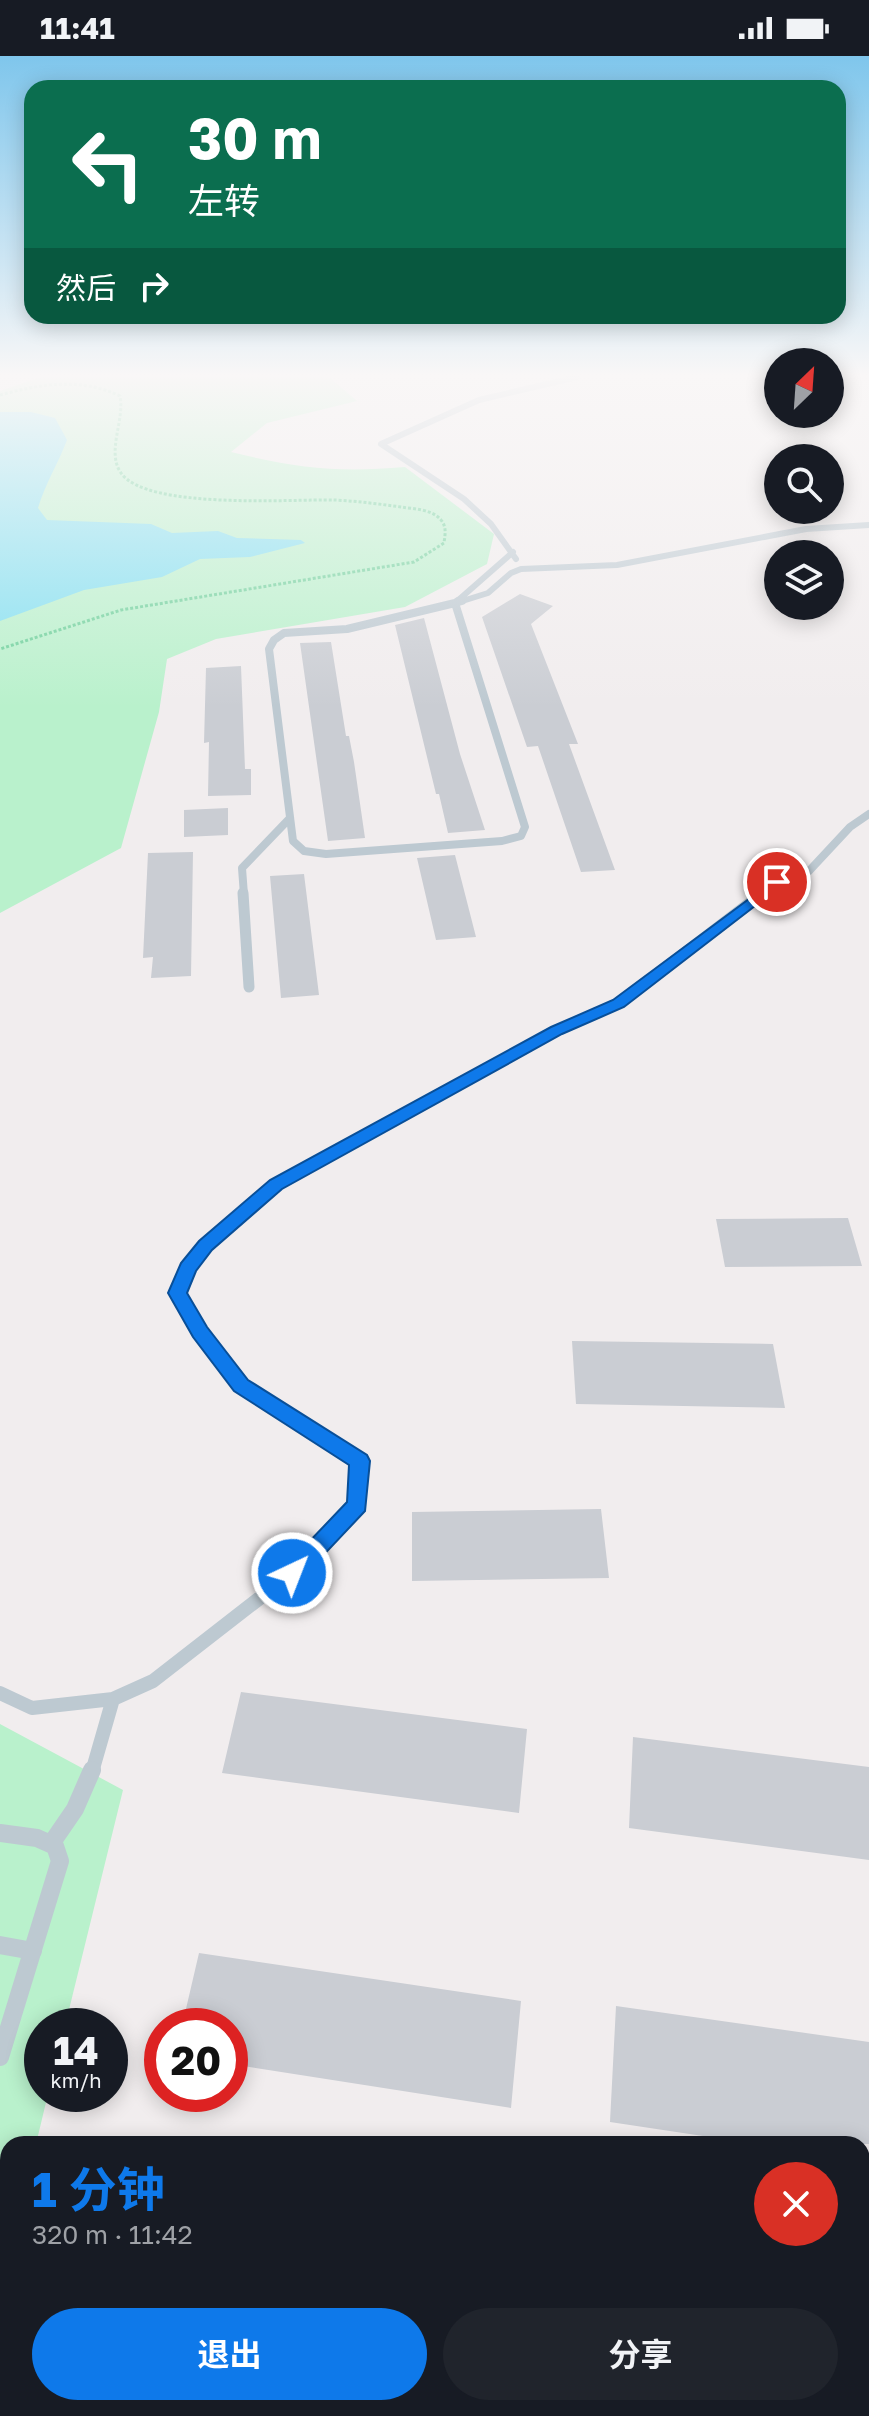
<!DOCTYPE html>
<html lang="zh">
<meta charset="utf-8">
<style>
:root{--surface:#171b24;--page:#20242c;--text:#f1f3f6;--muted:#9ea1a6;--accent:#0e79ea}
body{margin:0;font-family:"Golos Text","Noto Sans SC",sans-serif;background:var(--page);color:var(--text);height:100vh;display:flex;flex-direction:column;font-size:30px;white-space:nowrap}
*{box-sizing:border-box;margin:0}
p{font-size:26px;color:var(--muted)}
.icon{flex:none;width:44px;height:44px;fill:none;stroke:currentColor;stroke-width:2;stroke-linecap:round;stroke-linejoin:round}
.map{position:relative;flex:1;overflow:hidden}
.details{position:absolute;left:0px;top:2080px;width:870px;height:280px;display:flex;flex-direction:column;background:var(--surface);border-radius:24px 24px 0 0;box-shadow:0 4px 20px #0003}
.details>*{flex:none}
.banner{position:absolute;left:24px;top:24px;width:822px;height:244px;border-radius:24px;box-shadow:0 4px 20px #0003;background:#0b6e4f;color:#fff;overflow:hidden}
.needle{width:52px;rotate:25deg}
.buttons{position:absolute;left:764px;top:292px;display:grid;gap:16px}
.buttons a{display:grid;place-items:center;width:80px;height:80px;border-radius:50%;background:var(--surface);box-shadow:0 4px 20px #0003;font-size:40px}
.speed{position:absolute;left:24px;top:1952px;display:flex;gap:16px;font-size:40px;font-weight:700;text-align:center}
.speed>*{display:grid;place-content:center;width:104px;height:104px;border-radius:50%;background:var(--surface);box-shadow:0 4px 20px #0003;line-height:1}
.speed small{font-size:20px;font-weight:400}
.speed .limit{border:12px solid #d22;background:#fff;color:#111}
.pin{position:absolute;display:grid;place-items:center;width:68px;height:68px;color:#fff;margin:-34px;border:4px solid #fff;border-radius:50%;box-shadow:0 2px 8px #0007}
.me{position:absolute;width:88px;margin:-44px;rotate:43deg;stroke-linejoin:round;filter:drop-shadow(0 0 6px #0008)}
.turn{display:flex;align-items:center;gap:28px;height:168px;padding:0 32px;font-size:36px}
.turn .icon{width:104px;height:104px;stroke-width:2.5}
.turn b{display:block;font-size:56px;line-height:68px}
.then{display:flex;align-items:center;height:76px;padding:0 32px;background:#0003;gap:16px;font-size:30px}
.round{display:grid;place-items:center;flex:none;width:84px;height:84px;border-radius:42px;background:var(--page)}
.overview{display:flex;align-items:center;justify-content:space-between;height:136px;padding:0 32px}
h1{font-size:48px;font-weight:700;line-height:60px;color:var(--accent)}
.action{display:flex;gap:16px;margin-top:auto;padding:16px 32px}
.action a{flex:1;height:92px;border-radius:48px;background:var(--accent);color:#fff;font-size:32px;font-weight:700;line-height:92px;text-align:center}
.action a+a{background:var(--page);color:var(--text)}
.status{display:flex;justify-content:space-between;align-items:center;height:56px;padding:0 40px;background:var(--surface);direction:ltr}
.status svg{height:22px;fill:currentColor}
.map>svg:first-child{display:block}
.commercial{fill:#fdf5e5}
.green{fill:#b9f1cc}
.water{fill:#83e0f1}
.building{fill:#cacdd3}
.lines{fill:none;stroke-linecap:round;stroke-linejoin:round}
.path{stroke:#6fd19c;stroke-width:3;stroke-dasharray:3 2;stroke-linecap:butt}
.lane-far4{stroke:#bdc9d1;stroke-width:6}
.lane-far3{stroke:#bdc9d1;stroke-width:8}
.lane-far2{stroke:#bdc9d1;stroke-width:11}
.lane-far1{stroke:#bdc9d1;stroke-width:14}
.lane{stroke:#bdc9d1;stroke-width:18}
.secondary{fill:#bdcad6;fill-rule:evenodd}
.route{fill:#0e79ea;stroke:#094f98;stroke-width:2}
</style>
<div class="status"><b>11:41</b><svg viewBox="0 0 49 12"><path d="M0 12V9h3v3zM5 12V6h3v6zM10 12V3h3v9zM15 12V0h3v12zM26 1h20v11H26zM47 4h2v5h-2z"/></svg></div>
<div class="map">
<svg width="869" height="2360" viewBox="0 0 869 2360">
<rect width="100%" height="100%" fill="#f1edee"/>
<path class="commercial" d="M 0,2308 L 8,2310 L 8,2352 L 182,2352 L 180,2360 L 0,2360 Z"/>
<path class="green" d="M 41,321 L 329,321 L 357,345 L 267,367 L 231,396 C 296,412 337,417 405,411 L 494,478 L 487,508 L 405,551 L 216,583 L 167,603 L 159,656 L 121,792 L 0,857 L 0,335 Z
M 0,1668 L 123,1734 L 65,1970 L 42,1970 L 42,2038 L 48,2038 L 36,2088 L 8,2088 L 8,2110 L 0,2109 Z"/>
<path class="water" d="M 0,356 L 31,356 L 55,362 L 67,384 C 58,408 45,428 38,452 L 47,464 L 151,468 L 172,477 L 218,475 L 237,482 L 301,484 L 305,487 L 250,501 L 200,503 L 162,521 L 84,534 L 0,565 Z"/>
<path class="building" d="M 520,538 L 553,550 L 531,568 L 578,688 L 569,688 L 615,814 L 581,816 L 538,690 L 527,691 L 482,561 Z
M 424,562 L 460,698 L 485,774 L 448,777 L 439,738 L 436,738 L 395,569 Z
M 331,586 L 346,680 L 349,680 L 354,706 L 365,782 L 328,785 L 300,587 Z
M 241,610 L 245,713 L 251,713 L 251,739 L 208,740 L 209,686 L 204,687 L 206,612 Z
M 228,752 L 228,779 L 184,781 L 184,754 Z
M 193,796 L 191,920 L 151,922 L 153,901 L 143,902 L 148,797 Z
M 455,799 L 476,881 L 436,884 L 417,802 Z
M 304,818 L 319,939 L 281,942 L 270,820 Z
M 848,1162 L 862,1210 L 725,1211 L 716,1163 Z
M 572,1285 L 773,1288 L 785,1352 L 576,1348 Z
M 601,1453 L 609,1522 L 412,1525 L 412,1456 Z
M 241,1636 L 527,1673 L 519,1757 L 222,1717 Z
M 633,1681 L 869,1711 L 869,1804 L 629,1772 Z
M 199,1897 L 521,1945 L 511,2052 L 230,2008 L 230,1970 L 182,1970 Z
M 616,1950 L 869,1986 L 869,2088 L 756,2088 L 610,2066 Z"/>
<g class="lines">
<path class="path" d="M 0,339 C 40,328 81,321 120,340 C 125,364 106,396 121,417 C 147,454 291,443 334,444 C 357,445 379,448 401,451 C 414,453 432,453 441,464 C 447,471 445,479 444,487 L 414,506 L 121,554 L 0,593"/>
<path class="lane-far4" d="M 516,503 L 491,468 L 464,443 L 381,388 L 479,344 L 577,321
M 455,547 L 513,496
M 456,547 L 488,537 L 511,517 L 521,513 L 617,509 L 806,473 L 869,469"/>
<path class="lane-far3" d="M 455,547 L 525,771 L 521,780 L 502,785 L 326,798 L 304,795 L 293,785 L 269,593 L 274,584 L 284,577 L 347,573 Z
M 455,547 L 458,545
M 455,547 L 462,545
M 244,839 L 242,812 L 290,762
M 759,839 L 777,826 L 809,815 L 850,771 L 869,758"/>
<path class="lane-far2" d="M 243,837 L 249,931
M 184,1220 L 205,1189 L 276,1129 L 556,975 L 619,947 L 762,837"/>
<path class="lane-far1" d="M 0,1637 L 32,1652 L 113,1643 L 153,1625 L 292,1517 L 357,1449 L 360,1405 L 241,1329 L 200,1276 L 178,1237 L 185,1218
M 92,1716 L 113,1643"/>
<path class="lane" d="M 0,1777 L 37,1782 L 55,1790 L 60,1805 L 0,2001
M 51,1788 L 75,1753 L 92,1714
M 0,1889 L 33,1895"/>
<path class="secondary" d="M 0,2161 L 8,2162 L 8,2220 L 0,2219 Z
M 862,2318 L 869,2319 L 869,2360 L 835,2360 L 832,2352 L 862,2352 Z"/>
</g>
<linearGradient id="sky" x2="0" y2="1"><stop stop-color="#7fc6ec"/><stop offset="0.49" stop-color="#f9f7f7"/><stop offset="1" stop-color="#f9f7f7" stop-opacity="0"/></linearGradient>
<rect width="869" height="651" fill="url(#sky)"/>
<path class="route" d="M 777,822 L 784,826 L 782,829 L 624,951 L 562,978 L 282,1133 L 212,1194 L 196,1215 L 187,1237 L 207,1271 L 248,1324 L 367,1399 L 370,1405 L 365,1455 L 300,1524 L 292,1527 L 285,1524 L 281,1517 L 285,1511 L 347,1446 L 349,1409 L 234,1335 L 193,1281 L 168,1237 L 181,1207 L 199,1185 L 270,1124 L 551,971 L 613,944 Z"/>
</svg>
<div class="buttons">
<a><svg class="needle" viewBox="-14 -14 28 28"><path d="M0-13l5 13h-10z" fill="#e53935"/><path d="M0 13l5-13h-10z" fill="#9ea1a6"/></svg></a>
<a><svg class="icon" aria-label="search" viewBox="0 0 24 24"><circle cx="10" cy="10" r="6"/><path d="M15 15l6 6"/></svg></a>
<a><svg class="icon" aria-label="layers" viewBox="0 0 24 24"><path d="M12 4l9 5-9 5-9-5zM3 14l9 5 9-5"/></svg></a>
</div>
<div class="speed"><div>14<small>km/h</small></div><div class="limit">20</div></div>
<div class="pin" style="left:777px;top:826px;background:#d93025"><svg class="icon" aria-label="arrive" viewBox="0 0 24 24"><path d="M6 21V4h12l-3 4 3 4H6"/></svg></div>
<svg class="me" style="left:292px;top:1517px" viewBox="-20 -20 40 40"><circle r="17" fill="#0e79ea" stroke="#fff" stroke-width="3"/><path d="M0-11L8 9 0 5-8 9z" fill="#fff"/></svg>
<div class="banner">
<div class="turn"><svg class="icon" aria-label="left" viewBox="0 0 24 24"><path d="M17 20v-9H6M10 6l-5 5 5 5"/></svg><div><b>30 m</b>左转</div></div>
<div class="then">然后<svg class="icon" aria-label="right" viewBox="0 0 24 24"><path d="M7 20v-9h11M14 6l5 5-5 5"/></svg></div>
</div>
<section class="details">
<div class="overview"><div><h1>1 分钟</h1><p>320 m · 11:42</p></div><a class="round" style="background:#d93025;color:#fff"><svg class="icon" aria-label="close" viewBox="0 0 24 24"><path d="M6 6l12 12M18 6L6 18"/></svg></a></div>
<div class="action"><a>退出</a><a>分享</a></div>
</section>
</div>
